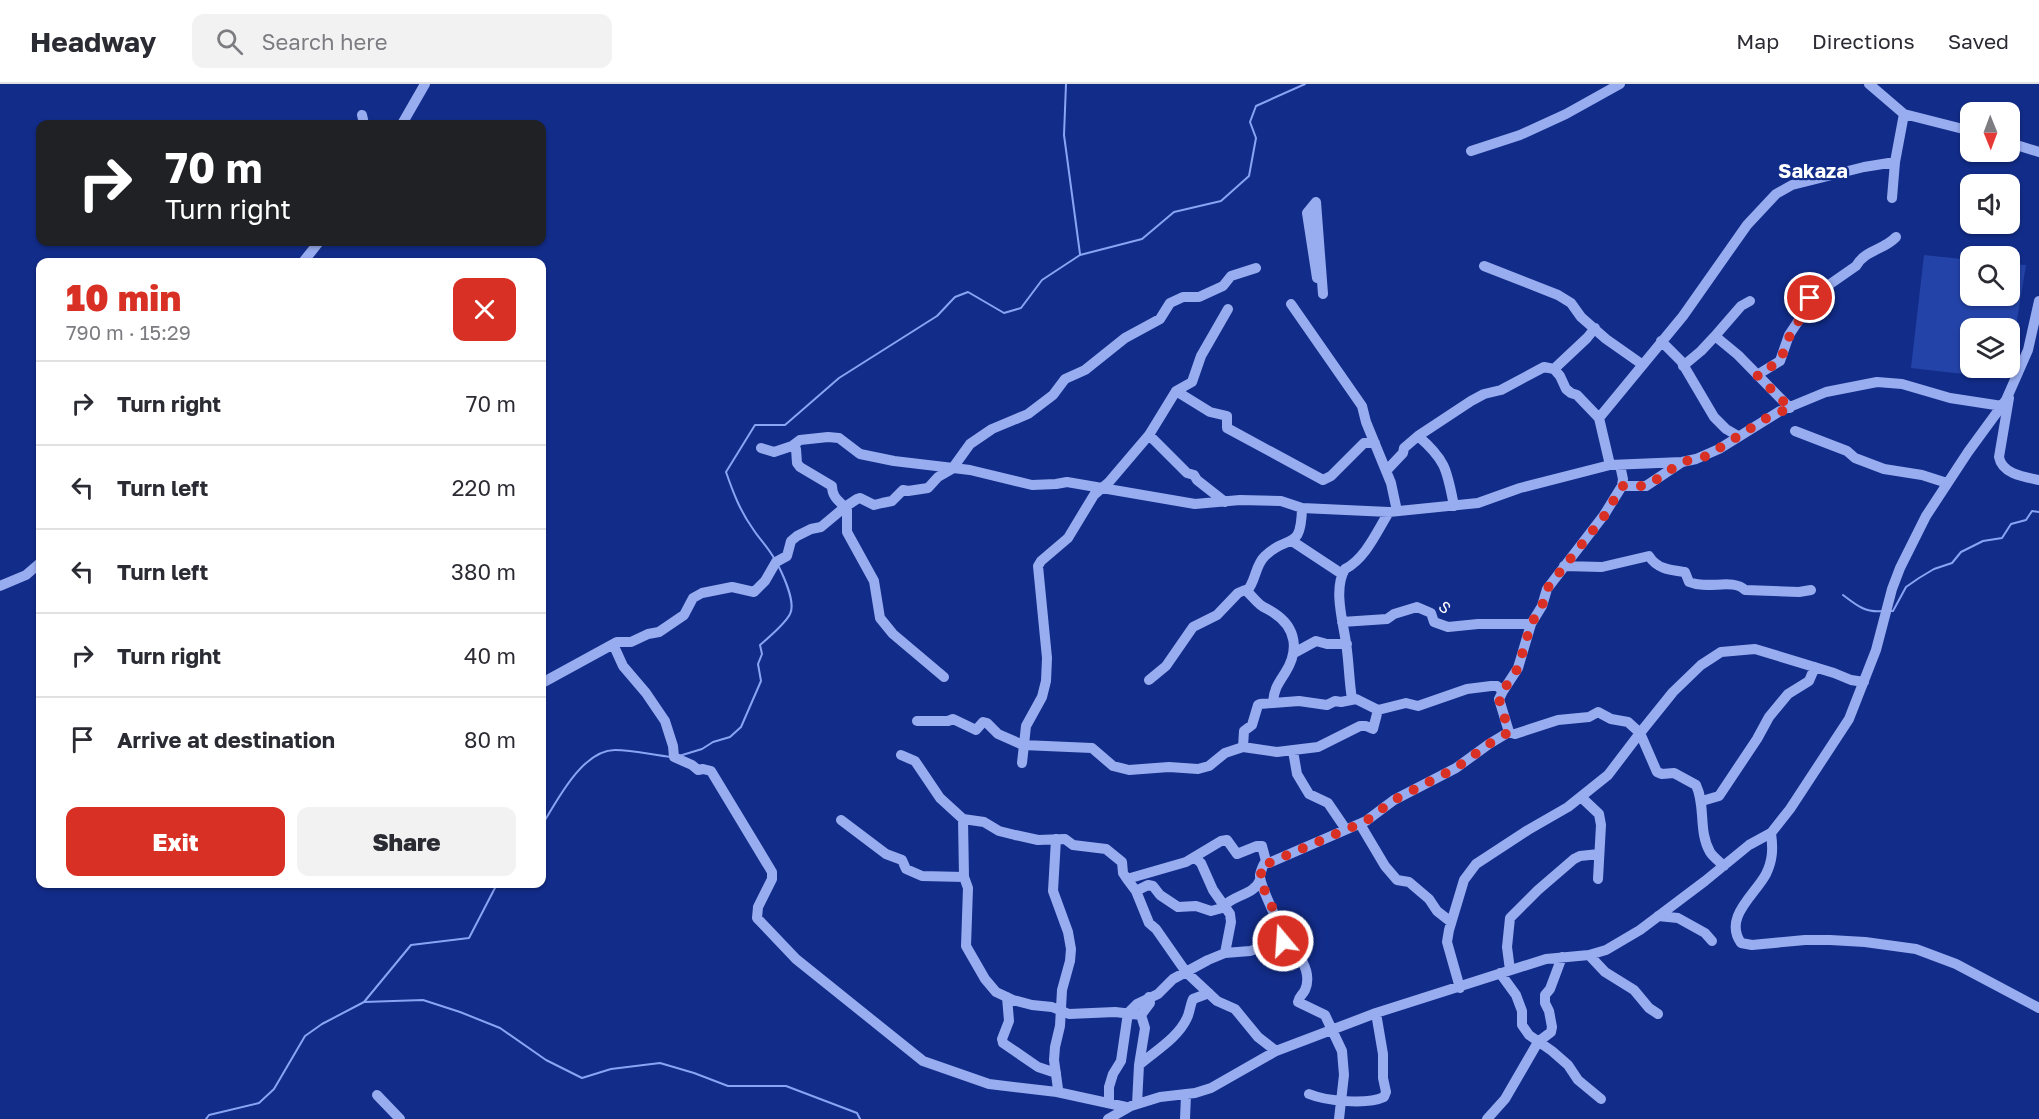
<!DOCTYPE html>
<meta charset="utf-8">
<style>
:root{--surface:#fff;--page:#f2f2f3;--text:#2b2b33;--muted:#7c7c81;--line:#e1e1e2;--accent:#d93025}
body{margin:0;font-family:"Golos Text",sans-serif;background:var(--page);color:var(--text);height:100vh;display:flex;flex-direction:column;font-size:22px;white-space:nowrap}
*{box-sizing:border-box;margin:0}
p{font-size:20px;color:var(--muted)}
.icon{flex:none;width:33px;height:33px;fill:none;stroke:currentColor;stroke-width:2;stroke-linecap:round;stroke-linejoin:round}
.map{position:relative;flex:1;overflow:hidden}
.drawer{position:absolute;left:36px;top:174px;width:510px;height:630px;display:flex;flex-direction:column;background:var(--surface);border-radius:12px;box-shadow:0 2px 4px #0004}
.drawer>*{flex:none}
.top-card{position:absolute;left:36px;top:36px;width:510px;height:126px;border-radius:12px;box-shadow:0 2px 4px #0004;background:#202124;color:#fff;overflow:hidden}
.needle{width:39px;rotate:179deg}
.buttons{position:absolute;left:1960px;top:18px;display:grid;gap:12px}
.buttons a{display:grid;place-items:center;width:60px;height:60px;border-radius:12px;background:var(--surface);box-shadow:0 2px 4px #0004;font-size:30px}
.pin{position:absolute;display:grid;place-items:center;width:51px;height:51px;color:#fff;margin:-26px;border:3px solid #fff;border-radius:50%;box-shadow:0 2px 6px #0007}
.me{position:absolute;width:66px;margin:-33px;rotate:342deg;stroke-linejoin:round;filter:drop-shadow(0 0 4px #0008)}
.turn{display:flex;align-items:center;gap:21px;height:126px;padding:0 30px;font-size:27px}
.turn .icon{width:78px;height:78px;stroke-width:2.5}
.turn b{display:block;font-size:42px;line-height:51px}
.round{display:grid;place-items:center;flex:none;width:63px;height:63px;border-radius:12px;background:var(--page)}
.headline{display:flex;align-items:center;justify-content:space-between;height:102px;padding:0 30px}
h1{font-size:36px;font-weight:800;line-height:45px;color:var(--accent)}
.action{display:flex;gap:12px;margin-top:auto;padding:12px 30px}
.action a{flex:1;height:69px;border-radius:12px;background:var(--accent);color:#fff;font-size:24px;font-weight:800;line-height:69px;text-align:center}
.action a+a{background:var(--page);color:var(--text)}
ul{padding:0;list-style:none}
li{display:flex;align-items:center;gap:18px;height:84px;padding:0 30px;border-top:2px solid var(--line)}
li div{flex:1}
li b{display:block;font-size:22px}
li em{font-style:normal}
header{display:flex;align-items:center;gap:36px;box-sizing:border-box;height:84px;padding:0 30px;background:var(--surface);border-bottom:2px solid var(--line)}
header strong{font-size:28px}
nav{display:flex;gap:33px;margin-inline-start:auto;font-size:21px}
.search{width:420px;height:54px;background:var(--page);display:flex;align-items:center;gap:15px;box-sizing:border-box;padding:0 21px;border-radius:12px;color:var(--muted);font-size:22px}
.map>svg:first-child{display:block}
.green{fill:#2443a8}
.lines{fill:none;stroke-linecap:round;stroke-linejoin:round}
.stream{stroke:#8aa4f4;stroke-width:2}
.minor{stroke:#98adf0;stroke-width:10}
.route{stroke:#d93025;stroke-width:10;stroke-dasharray:0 18}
.labels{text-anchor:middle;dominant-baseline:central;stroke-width:4.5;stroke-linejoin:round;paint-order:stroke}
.street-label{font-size:16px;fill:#fff;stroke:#122c89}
.quarter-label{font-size:20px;font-weight:bold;fill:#fff;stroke:#122c89}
</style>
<header>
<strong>Headway</strong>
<div class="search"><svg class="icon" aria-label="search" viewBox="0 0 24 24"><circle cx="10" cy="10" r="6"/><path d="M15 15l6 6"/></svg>Search here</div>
<nav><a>Map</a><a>Directions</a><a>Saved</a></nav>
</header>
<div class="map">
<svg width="2039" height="1035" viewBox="0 0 2039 1035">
<rect width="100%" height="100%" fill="#122c89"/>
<path class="green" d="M 1924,171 L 1971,176 L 1971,212 L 2010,212 L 2010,180 L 2026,181 L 2010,278 L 2010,244 L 1971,244 L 1971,284 L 2009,284 L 2007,295 L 1911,284 Z"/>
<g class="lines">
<path class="stream" d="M 1066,0 L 1064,51 L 1080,170
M 775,476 C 769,464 760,456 753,445 C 740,427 733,408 726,388 L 755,341 L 785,341 L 839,294 L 937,232 L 955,213 L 968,208 L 1004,229 L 1021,224 L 1042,196 L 1080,171 L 1142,155 L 1174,128 L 1221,117 L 1249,92 L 1256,54 L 1250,38 L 1256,22 L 1305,0
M 1843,511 C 1856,521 1865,529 1883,527
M 1889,527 L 1893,527 L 1906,503 L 1919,494 L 1934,485 L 1952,479 L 1961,468 L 1983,457 L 2002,454 L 2011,440 L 2026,436 L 2032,427 L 2039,428
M 679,672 L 702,665 L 713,658 L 730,653 L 741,643 L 761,597 L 758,580 L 762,570 L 760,561 C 768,554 785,540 790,530 C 796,519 783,491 778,481
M 542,741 C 557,717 582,666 615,666 C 633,666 653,671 671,673
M 364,918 L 423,916 L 460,928 L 500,944 L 546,976 L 582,994 L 611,985 L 660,979 L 694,989 L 728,1002 L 786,1002 L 857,1029 L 860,1035
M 206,1035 L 209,1031 L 259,1019 L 274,1005 L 305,952 L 322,940 L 364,918 L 411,861 L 469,854 L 497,800"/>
<path class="minor" d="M 1869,0 L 1904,30 L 1971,47
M 362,31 L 364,40
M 402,40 L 425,0
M 2010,59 L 2039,68
M 1471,67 L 1520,51 L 1566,30 L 1620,0
M 1892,114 L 1895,78 L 1904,30
M 303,178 L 319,158
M 1484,182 L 1558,211 L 1571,219 L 1581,233 L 1606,255 L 1643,281
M 1317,194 L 1307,129 L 1316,118 L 1323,210
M 1291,220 L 1362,322 L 1366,338 L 1391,399 L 1397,427
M 1715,252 L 1741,222 L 1750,217
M 1661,257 L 1681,277 L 1714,333 L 1726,345 L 1738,352
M 1683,282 L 1701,267 L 1715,252 L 1738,271 L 1790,324
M 1757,291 L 1780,277 L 1789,251 L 1803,230 L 1803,221 L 1810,214 L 1856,182 C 1865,166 1884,166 1896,153
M 1176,307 L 1210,328 L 1227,332 L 1227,344 L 1323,396 L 1331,392 L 1364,359 L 1375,359
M 2009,314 L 1999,373 C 2002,390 2024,393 2039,396
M 1599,334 L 1683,232 L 1747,141 L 1776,110 L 1792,101 L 1864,83 L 1895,78
M 1795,347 L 1847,367 L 1855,374 L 1884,385 L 1922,391 L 1947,399
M 1149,351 L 1187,389 L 1194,391 L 1197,396 L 1225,418
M 1418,352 C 1446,376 1447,386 1454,422
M 792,362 L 796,365 L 797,379 L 800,383 L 832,402 C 832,414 840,417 847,426 L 847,448 L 874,497 L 880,534 L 893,550 L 944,593
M 761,364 L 774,368 L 792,362 L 800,356 L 828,353 L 839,354 L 860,370 L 894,377 L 970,386 L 1032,401 L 1056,400 L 1067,398 L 1195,420 L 1240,416 L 1281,417 L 1302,424 L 1389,428 L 1478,419 L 1520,404 L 1610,381 L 1599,334 L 1577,311 L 1571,309 L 1566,305 L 1560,292 L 1554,285
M 1610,381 L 1682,378 L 1696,375 L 1719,365 L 1780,327 L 1826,308 L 1877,298 L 1902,300 L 1950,314 L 2002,322
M 1386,387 L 1403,369 L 1404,364 L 1418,352 L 1471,317 L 1484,310 L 1501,306 L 1544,283 L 1554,285 L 1587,254 L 1595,244
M 1622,402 L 1646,402 L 1682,378
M 1292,457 L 1342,490
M 1564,482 L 1602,483 L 1649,472 C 1657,485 1670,486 1685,488 L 1689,498 C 1708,506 1733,494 1745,506 L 1799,508 L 1811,506
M 0,502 L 26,491 L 40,479
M 1247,507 C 1256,497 1255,481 1265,472 C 1288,449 1301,469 1302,424
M 1342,538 L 1387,535 L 1394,530 L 1417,523 L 1431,529 L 1434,538 L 1448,543 L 1478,540 L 1531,540
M 613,560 L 623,582 L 646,609 L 665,637 L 673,662 L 674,673 L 692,681 L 698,686 L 703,685 L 711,687 L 772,788 L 772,795 L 758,823 L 757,834 L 796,875 L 923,977 L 989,1000 L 1057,1008 L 1126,1023
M 1294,569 L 1316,557 L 1327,560 L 1347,560
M 1149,596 L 1166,582 L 1193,543 L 1217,531 L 1238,509 L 1245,506 C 1251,510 1255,517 1262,522 C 1265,524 1270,526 1274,529 C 1297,544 1299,567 1285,589 C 1278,600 1274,605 1273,618
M 542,599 L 617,558 L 631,558 L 648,550 L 659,548 L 684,531 L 693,514 L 702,509 L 732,503 L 754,508 L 765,497 L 776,478 L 787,472 L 791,457 L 797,452 L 811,445 L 821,443 L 845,423 L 857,415 L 860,414 L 874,421 L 882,419 L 892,417 L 903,406 L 908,407 L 928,404 L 938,393 L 952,385 L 970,360 L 992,345 L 1028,330 L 1053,311 L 1065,295 L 1085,286 L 1125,254 L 1160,235 L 1170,219 L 1183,213 L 1199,213 L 1223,202 L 1231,192 L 1256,184
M 1352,615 C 1349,597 1349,578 1346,559 C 1343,537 1333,505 1345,485 C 1366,474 1377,447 1389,428
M 917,637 L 948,637 L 953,635 L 976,646 L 983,638 L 987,639 L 998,650 L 1023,661 L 1092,664 L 1113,682 L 1129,686 L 1169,683 L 1198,685 L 1209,682 L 1225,669 L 1243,663 L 1277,668 L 1318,663 L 1360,642 L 1366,642 L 1373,645 L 1378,626 L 1406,619 L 1418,622 L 1467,605 L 1491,602 L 1497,602 L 1503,607
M 1509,648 L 1499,615 L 1503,607 L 1518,584 L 1531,540 L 1542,522 L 1547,505 L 1604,431 L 1622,402 L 1623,395 L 1620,381
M 1243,663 L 1244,647 L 1252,641 L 1258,621 L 1260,620 L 1299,617 L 1327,621 L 1335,617 L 1341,618 L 1356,615 L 1378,626
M 1293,667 L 1297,690 L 1309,710 L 1328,719 L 1345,744
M 901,671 L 915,677 L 940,714 L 963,735 L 984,738 L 999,747 L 1015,751 L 1038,756 L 1065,755 L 1073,761 L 1106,765 L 1122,778 L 1123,789 L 1127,795 L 1186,778 L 1221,757 L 1227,756 L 1237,770 L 1257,762 L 1262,762 L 1266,777 L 1269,779 L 1366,737 L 1394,716 L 1456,684 L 1489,660 L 1509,648 L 1515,650 L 1558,636 L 1589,633 L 1598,628 L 1611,635 L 1628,638 L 1640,649 L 1657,688 L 1662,690 L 1674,689 L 1696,701 C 1706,722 1698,747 1710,768 C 1713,773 1720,778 1724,782
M 1022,679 L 1026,642 L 1042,613 L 1046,597 L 1047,574 L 1038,482 L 1041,477 L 1068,454 L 1094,411 L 1109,398 L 1149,351 L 1176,307 L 1192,298 L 1201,272 L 1228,225
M 1581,713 L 1599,730 L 1601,741 L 1598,795
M 1702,717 L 1719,712 L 1757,655 L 1769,633 L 1788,610 L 1809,597 L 1815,583
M 963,735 L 964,793 L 968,804 L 966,862 L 985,895 L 996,908 L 1013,916 L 1032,921 L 1052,923 L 1069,930 L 1115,928 L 1141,931
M 841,736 L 886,770 L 902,776 L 906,785 L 922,792 L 964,793
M 1360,740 L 1385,782 L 1397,796 L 1409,798 L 1429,815 L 1437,827 L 1451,838
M 1771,749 C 1773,764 1773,776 1766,790 C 1755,811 1723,833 1741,859 L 1752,861 L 1805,856 L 1830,856 L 1865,858 L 1916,865 L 1956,880 L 2039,924
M 1056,755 L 1053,807 L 1068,848 L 1071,865 L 1070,877 L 1062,906 L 1060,942 L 1055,963 L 1054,976 L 1058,1005 L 1057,1008
M 1195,774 L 1201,779 L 1213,806 L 1230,830 L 1231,838 L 1225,869
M 1266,777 C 1263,781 1261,786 1260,791 C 1259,803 1281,839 1283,857 C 1298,866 1313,888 1305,906 C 1302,912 1299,912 1298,918 L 1325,931 L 1342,967 L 1344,991 L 1339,1035
M 1127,795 L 1136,807 L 1149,839 L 1156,845 L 1186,888 L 1217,917 L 1235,925 L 1258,953 L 1276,967
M 1136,807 L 1148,801 L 1153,802 L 1160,811 L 1178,823 L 1196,822 L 1211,827 L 1226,823
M 1225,821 C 1235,811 1255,810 1260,796
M 1658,832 L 1678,834 L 1705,849 L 1712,857
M 1589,871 L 1605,888 L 1634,906 L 1649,924 L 1658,930
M 1510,886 L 1507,863 L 1510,834 L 1538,806 L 1574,775 L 1580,772 L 1599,770
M 1500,889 L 1516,911 L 1522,927 L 1522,941 L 1529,951 L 1552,967 L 1568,981 L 1578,996 L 1601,1015
M 1460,904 L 1447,858 L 1449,846 L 1464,796 L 1476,780 L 1528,746 L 1568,723 L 1608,691 L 1640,649 L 1673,608 L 1701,581 L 1721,568 L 1755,565 L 1834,589 L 1851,596 L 1864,598
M 1007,913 L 1009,937 L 1002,955 L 1003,959 L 1038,983 L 1056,989
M 1139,981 C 1155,967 1178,954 1187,934 C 1190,928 1190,921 1193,915 L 1209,909
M 1309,1010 C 1326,1017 1367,1021 1384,1013 L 1386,1008 L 1383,994 L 1383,970 L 1376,929
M 377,1011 L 400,1035
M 1109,1019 L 1109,1003 L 1113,990 L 1121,977 L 1128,929 L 1137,920 L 1158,910 L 1173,895 L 1208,876 L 1225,869 L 1250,867 L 1283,857
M 1137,1020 L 1139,981 L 1145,944 L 1141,931 L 1150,919 L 1149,913
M 1108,1035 L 1131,1022 L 1160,1013 L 1195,1009 L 1211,1004 L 1276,967 L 1376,929 L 1546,875 L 1589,871 L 1606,866 L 1640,846 L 1705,797 L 1749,761 L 1771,749 L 1790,725 L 1849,635 L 1876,566 L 1892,505 L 1900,484 L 1926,432 L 1968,368 L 2006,316 L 2028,266 L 2039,217
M 1185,1035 L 1186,1011
M 1487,1035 L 1505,1015 L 1538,958 L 1551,948 L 1552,943 L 1549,927 L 1545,919 L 1545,911 L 1550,905 L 1562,873"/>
</g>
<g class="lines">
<path class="route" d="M 1283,857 L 1276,832 L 1260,796 L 1262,784 L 1266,777 L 1269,779 L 1366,737 L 1394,716 L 1456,684 L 1489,660 L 1509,648 L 1499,615 L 1503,607 L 1518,584 L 1531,540 L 1542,522 L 1547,505 L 1552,498 L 1605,431 L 1622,402 L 1647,402 L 1682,378 L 1707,372 L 1770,332 L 1790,324 L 1757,291 L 1780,277 L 1790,251 L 1803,230 L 1803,221 L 1810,214"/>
</g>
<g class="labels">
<g class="street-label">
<text transform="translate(1445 523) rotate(43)">S</text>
</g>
<g class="quarter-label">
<text x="1813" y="86">Sakaza</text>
</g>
</g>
</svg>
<div class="buttons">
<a><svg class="needle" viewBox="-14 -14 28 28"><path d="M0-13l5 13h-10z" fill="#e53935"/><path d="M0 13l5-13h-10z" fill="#7c7c81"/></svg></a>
<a><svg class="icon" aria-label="sound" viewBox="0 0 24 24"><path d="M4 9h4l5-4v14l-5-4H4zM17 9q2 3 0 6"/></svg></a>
<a><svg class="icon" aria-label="search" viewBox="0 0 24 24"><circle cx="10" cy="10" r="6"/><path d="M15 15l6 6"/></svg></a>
<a><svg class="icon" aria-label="layers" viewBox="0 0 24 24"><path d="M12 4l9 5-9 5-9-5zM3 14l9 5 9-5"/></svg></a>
</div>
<div class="pin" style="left:1810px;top:214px;background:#d93025"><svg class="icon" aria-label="arrive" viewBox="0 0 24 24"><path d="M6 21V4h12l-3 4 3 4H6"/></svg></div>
<svg class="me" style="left:1283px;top:857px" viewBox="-20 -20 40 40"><circle r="17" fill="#d93025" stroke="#fff" stroke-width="3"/><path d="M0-11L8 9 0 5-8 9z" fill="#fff"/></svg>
<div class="top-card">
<div class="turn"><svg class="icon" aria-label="right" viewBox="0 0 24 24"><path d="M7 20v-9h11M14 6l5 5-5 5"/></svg><div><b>70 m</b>Turn right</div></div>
</div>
<section class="drawer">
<div class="headline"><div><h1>10 min</h1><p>790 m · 15:29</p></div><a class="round" style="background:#d93025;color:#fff"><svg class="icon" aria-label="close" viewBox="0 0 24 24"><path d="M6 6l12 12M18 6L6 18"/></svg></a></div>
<ul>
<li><svg class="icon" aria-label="right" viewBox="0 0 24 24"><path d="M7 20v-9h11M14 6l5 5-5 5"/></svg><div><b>Turn right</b></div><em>70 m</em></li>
<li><svg class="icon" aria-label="left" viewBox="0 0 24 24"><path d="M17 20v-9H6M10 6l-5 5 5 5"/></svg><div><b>Turn left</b></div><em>220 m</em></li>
<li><svg class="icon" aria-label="left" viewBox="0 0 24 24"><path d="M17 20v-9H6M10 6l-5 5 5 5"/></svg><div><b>Turn left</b></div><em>380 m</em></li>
<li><svg class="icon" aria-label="right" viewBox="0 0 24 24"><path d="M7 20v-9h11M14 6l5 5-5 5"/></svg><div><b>Turn right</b></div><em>40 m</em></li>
<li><svg class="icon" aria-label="arrive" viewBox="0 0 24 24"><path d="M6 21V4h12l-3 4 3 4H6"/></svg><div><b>Arrive at destination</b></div><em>80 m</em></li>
</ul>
<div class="action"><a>Exit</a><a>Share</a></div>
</section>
</div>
